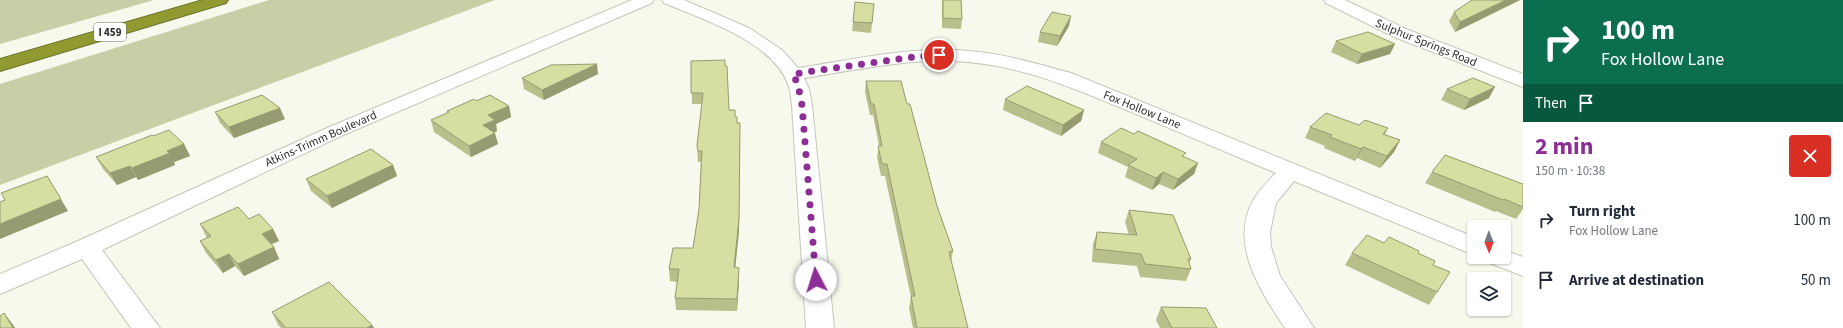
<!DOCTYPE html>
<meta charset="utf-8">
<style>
:root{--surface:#fff;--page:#f6f6f7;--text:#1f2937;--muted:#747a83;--accent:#8d2d96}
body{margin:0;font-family:"Source Sans 3",sans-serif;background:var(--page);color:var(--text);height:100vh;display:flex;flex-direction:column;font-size:15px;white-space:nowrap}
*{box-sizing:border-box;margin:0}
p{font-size:13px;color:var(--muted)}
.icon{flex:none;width:22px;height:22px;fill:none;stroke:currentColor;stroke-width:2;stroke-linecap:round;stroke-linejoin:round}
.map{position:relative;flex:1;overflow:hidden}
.panel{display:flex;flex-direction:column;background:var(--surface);width:320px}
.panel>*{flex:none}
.banner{background:#0b6e4f;color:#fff;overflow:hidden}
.needle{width:26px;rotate:179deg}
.buttons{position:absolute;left:1467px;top:220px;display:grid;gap:8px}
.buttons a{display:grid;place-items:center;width:44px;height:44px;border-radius:4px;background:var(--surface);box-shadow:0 1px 3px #0004;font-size:20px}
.pin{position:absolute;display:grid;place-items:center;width:34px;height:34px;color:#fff;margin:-17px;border:2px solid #fff;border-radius:50%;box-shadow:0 1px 4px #0007}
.me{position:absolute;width:44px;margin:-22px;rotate:355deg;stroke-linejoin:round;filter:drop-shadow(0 0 3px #0008)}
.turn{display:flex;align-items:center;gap:14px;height:84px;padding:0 12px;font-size:18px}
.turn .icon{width:52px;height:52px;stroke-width:2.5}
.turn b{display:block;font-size:28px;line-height:34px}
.then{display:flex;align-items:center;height:38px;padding:0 12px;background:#0003;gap:8px;font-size:15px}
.round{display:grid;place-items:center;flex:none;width:42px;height:42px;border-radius:4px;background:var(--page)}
.head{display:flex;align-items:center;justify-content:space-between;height:68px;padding:0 12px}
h1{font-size:24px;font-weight:700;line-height:30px;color:var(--accent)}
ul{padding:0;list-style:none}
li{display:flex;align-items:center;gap:12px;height:60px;padding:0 12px}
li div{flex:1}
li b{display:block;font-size:15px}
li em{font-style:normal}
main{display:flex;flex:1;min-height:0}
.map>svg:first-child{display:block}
.green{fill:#c8cea6}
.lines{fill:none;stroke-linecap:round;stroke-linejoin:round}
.minor-casing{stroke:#c5c7bb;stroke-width:2}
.highway-casing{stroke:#6d742d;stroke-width:2}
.minor{fill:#fff;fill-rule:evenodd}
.highway{fill:#909a30;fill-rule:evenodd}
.wall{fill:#b8bf8a}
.shaded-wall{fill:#969b71}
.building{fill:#d6dea1;stroke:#969b71}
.route{stroke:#8d2d96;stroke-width:7;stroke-dasharray:0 12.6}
.labels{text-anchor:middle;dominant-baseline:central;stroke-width:3;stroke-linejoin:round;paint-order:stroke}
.shield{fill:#fff;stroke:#6b6b68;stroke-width:1}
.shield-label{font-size:11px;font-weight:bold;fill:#2c2c28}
.street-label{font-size:12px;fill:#2c2c28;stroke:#fff}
</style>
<main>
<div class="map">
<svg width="1523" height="328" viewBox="0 0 1523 328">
<rect width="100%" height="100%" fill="#f7f9ed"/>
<path class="green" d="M 0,0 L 154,0 L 0,44 Z
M 269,0 L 495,0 L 0,185 L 0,84 Z"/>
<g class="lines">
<defs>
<path id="minor" d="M 632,0 L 654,0 L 652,3 L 341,136 L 102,250 L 160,328 L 131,328 L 82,259 L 0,294 L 0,274 L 78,241 L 327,128 Z
M 662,0 L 684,0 L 749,28 L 782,50 L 798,68 C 857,59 919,44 979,52 C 1010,55 1040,65 1071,73 L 1474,237 L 1474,255 L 1294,181 L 1276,203 L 1270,232 L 1271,247 L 1280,276 L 1314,328 L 1285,328 C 1261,292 1228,243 1254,199 C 1260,189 1268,181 1276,173 C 1229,153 1183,134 1136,114 C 1075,89 1019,63 951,61 C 906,59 850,71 804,78 L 809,89 L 812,105 L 834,328 L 806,328 L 792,105 C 791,99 791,93 789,87 C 775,42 704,20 664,3 Z
M 1324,0 L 1345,0 L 1406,29 L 1523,74 L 1523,87 L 1394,37 L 1326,3 Z
M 1504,250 L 1523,257 L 1523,276 L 1490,263 L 1486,257 L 1504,257 Z"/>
<path id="highway" d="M 203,0 L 228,0 L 226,3 L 0,71 L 0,59 Z"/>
</defs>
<use href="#minor" class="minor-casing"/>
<use href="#highway" class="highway-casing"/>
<use href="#minor" class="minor"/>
<use href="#highway" class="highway"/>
</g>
<path class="wall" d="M 942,0 L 961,0 L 962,19 L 961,29 L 942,28 Z
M 1472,0 L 1520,0 L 1455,32 L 1449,21 L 1454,12 Z
M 874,4 L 871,33 L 852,31 L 853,22 Z
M 1069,26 L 1057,46 L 1038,42 L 1040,32 Z
M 1336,41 L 1390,54 L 1357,64 L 1331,52 Z
M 691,61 L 729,110 L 735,110 L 735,117 L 740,134 L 739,231 L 735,267 L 739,280 L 737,311 L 676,310 L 675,298 L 677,282 L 670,281 L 669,269 L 693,248 L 699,209 L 701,162 L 698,162 L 697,146 L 702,104 L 692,104 Z
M 598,74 L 544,100 L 524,89 L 522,78 Z
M 866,81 L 907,104 L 937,206 L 953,251 L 951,261 L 968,328 L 913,328 L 909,308 L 911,297 L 885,176 L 881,176 L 877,157 L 879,146 L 873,115 L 870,115 L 865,92 Z
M 1447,89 L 1489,98 L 1464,110 L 1441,100 Z
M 1005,99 L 1084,110 L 1081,121 L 1061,136 L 1003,110 Z
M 476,101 L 509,106 L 511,117 L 496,124 L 497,131 L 494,133 L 498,144 L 471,157 L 434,132 L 431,120 L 448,113 L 447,111 Z
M 215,112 L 285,119 L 234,138 L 220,123 Z
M 1359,125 L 1388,128 L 1385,135 L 1400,140 L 1394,152 L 1380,168 L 1357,158 L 1355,161 L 1324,148 L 1325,146 L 1305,138 L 1310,127 Z
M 153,136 L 184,144 L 190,156 L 174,162 L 175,165 L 138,180 L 136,177 L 117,185 L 103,169 L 96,157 Z
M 1101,142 L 1184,157 L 1198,163 L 1194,174 L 1173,190 L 1159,184 L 1152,190 L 1125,177 L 1128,167 L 1098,153 Z
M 393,165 L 397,176 L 332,208 L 311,191 L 306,179 Z
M 1432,172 L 1523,184 L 1523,209 L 1516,219 L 1496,211 L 1495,212 L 1425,183 Z
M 1129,210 L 1191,259 L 1189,264 L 1191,269 L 1186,281 L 1140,277 L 1137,266 L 1092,262 L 1093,244 L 1097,232 L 1129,235 L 1125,222 Z
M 249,219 L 273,229 L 279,241 L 271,244 L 274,247 L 279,259 L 244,276 L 235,266 L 223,273 L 206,253 L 200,241 L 207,238 L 200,224 Z
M 1384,243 L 1418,253 L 1433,265 L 1450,272 L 1429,305 L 1345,265 L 1352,253 Z
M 1161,307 L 1217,328 L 1160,328 L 1156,320 Z
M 272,312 L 372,325 L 374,328 L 281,328 L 278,325 Z"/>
<path class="shaded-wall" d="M 1506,0 L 1520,0 L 1455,32 L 1460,22 Z
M 1071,16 L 1069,26 L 1057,46 L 1060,36 Z
M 1395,44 L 1390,54 L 1357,64 L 1362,54 Z
M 597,64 L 598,74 L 544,100 L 542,90 Z
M 1495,87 L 1489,98 L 1464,110 L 1470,99 Z
M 509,106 L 511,117 L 496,124 L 497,131 L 485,137 L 483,125 L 488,115 Z
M 280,108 L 285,119 L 234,138 L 229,127 Z
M 1084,110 L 1081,121 L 1061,136 L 1063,125 Z
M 740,123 L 739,231 L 734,280 L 734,267 Z
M 495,133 L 498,144 L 471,157 L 469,146 Z
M 1400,140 L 1394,152 L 1380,168 L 1387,156 Z
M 184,144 L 190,156 L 174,162 L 175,165 L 138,180 L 132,168 L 167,151 Z
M 1363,147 L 1357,158 L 1355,161 L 1361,149 Z
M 1198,163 L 1194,174 L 1173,190 L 1178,179 Z
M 393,165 L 397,176 L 332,208 L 327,196 Z
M 130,166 L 136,177 L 117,185 L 110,173 Z
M 1163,172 L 1159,184 L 1152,190 L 1156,178 Z
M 47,176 L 68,211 L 0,239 L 0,224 Z
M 273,229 L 279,241 L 267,246 L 262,234 Z
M 274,247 L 279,259 L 244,276 L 238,264 Z
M 229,254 L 235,266 L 223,273 L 216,260 Z
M 739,268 L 739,280 L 737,311 L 737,299 Z
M 4,313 L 14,326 L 15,328 L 13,328 Z
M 372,325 L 374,328 L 367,328 Z"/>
<path class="building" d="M 943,0 L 961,0 L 962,19 L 943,18 Z
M 1472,0 L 1506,0 L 1460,22 L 1454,12 Z
M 855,2 L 874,4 L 872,23 L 853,22 Z
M 1052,12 L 1071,16 L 1060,36 L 1040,32 Z
M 1368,32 L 1395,44 L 1362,54 L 1336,41 Z
M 725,60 L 725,66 L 727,66 L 729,110 L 735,110 L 735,117 L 737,117 L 737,123 L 740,123 L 739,219 L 734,267 L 739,268 L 737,299 L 675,298 L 679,269 L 669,269 L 673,248 L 693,248 L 699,209 L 702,151 L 698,151 L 697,146 L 703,93 L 691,93 L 691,61 Z
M 597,64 L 542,90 L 522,78 L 551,65 Z
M 1473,78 L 1495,87 L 1470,99 L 1447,89 Z
M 866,81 L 901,81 L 907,104 L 910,104 L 937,206 L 953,251 L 949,252 L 968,328 L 917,328 L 911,296 L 915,296 L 887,164 L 882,164 L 878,146 L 882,146 L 874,104 L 871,104 Z
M 1027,86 L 1084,110 L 1063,125 L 1005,99 Z
M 262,95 L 280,108 L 229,127 L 215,112 Z
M 490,95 L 509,106 L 488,115 L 495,120 L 483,125 L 495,133 L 469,146 L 431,120 L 449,112 L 447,111 L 474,99 L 476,101 Z
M 1326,113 L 1359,125 L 1365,120 L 1388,128 L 1383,134 L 1400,140 L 1387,156 L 1363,147 L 1361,149 L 1330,137 L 1332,135 L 1310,127 Z
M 1121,128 L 1134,134 L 1138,131 L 1186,153 L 1182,156 L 1198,163 L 1178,179 L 1163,172 L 1156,178 L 1128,165 L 1137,159 L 1101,142 Z
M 169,130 L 184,144 L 167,151 L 170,153 L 132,168 L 130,166 L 110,173 L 96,157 L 152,135 L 153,136 Z
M 371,149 L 393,165 L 327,196 L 306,179 Z
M 1445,155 L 1523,184 L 1523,207 L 1504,199 L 1503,200 L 1432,172 Z
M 47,176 L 61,199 L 0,224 L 0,202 L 5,200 L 1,193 Z
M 238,207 L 249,219 L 259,214 L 273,229 L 262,234 L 274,247 L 238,264 L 229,254 L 216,260 L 200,241 L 211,236 L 200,224 Z
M 1129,210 L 1173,215 L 1191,259 L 1188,259 L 1191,269 L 1145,264 L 1141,254 L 1095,249 L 1097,232 L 1137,235 Z
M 1367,235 L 1384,243 L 1389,237 L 1419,251 L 1418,253 L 1435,261 L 1433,265 L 1450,272 L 1437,292 L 1352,253 Z
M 329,282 L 372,325 L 367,328 L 286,328 L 272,312 Z
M 1161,307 L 1206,308 L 1217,328 L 1172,328 Z
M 4,313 L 13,328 L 0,328 L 0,316 Z"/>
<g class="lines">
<path class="route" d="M 816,280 L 802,105 L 798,85 L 793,74 L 913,57 L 939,55"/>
</g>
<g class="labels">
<rect class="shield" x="94" y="23" width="32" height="18" rx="3"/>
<g class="shield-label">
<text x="110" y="32">I 459</text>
</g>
<g class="street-label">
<text transform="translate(1426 43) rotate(22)">Sulphur Springs Road</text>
<text transform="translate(1142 110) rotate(22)">Fox Hollow Lane</text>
<text transform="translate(321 139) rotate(-24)">Atkins-Trimm Boulevard</text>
</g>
</g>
</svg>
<div class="buttons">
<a><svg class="needle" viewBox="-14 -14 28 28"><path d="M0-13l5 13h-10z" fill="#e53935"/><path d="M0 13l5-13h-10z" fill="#747a83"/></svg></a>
<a><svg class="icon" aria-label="layers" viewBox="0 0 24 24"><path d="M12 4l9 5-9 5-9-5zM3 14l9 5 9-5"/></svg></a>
</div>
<div class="pin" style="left:939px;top:55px;background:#d93025"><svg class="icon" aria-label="arrive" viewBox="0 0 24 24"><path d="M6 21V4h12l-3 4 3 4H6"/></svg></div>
<svg class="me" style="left:816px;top:280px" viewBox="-20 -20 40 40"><circle r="19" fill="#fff"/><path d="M0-13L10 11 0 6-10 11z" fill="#8d2d96"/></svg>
</div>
<section class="panel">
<div class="banner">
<div class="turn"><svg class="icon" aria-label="right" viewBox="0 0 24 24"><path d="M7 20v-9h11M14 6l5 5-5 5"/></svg><div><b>100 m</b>Fox Hollow Lane</div></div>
<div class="then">Then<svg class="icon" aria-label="arrive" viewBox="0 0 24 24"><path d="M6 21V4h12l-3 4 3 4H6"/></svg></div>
</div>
<div class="head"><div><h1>2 min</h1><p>150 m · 10:38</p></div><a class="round" style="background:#d93025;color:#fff"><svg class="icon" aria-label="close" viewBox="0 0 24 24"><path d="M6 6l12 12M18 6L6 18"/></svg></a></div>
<ul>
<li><svg class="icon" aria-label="right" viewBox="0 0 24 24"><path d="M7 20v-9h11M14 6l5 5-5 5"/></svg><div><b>Turn right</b><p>Fox Hollow Lane</p></div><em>100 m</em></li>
<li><svg class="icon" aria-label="arrive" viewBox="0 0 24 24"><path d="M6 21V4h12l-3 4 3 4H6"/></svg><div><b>Arrive at destination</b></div><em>50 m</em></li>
</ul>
</section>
</main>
